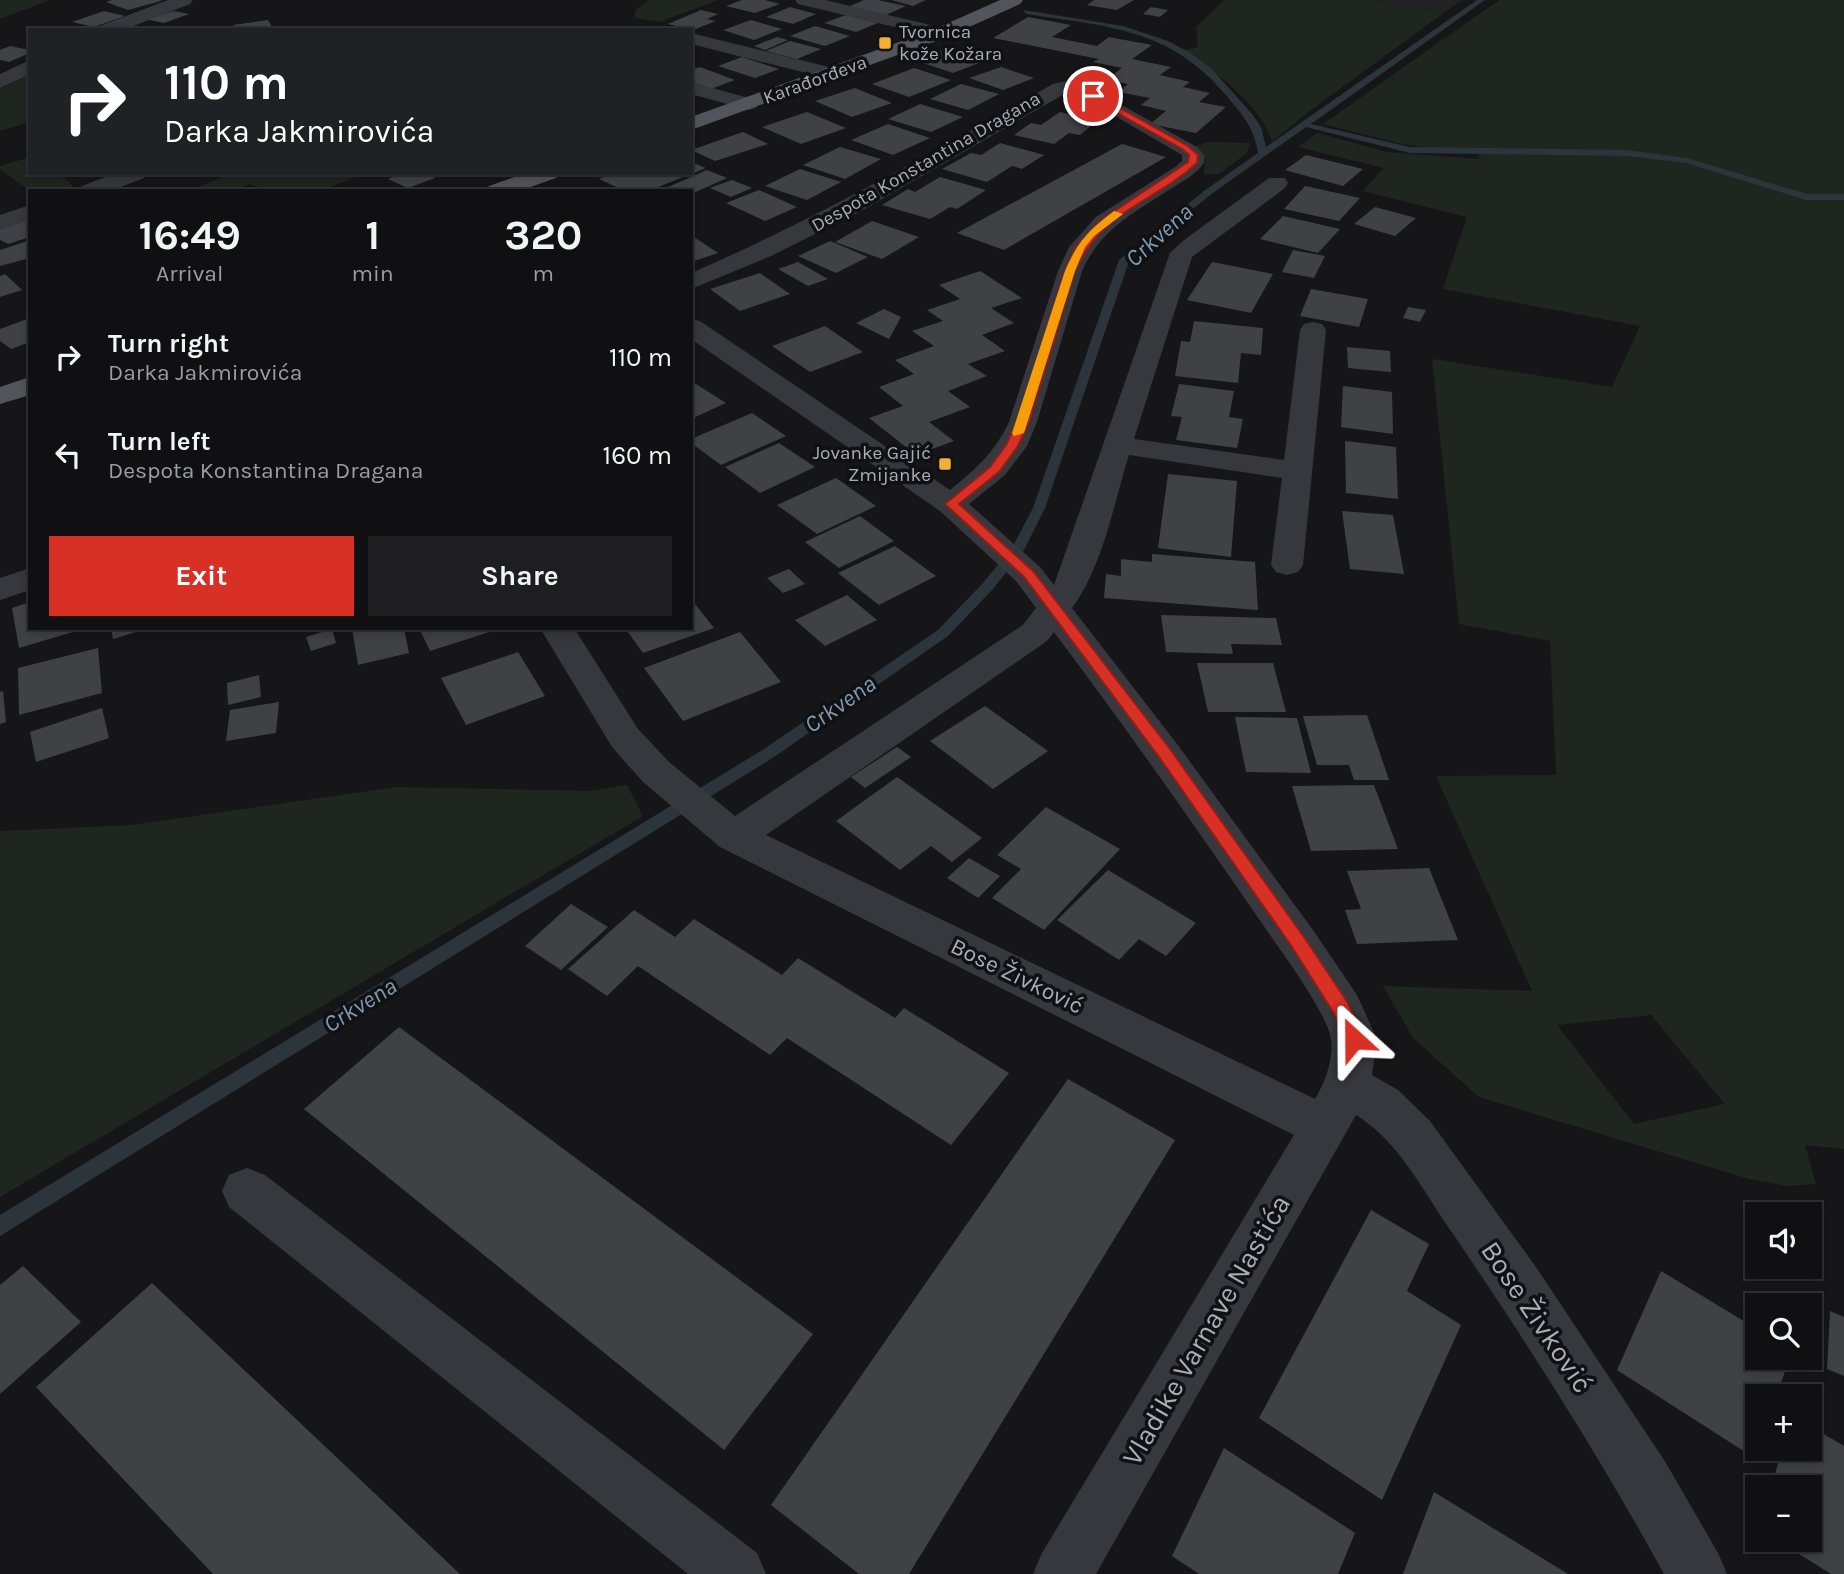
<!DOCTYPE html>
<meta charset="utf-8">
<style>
:root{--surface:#101012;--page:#1e1e20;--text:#f1f3f6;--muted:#9c9d9f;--line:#303032;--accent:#d93025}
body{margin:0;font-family:Karla,sans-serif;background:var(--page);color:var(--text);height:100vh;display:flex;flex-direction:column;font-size:26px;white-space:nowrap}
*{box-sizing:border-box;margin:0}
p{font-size:23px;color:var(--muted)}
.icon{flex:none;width:38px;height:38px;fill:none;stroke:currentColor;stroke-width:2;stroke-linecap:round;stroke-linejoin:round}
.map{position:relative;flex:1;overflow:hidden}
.sheet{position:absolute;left:28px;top:189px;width:665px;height:441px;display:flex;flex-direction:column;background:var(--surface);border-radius:0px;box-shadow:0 4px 10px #0003,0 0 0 2px var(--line)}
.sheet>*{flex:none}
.guide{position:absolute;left:28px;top:28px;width:665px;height:147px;border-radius:0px;box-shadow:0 4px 10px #0003,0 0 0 2px var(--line);background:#202124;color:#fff;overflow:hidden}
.buttons{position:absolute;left:1745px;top:1202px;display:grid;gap:14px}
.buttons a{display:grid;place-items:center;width:77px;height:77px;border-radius:0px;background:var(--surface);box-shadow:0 4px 10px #0003,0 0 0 2px var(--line);font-size:35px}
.pin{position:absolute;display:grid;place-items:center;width:60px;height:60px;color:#fff;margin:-30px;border:4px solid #fff;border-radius:50%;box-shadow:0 2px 7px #0007}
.me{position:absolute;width:77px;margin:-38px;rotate:336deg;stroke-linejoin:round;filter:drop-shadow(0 0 5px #0008)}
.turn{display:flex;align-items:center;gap:24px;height:147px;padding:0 21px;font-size:32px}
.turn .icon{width:91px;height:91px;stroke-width:2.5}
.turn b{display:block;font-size:49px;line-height:60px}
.eta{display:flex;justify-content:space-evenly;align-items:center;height:119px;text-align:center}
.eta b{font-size:42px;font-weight:700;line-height:49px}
.action{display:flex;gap:14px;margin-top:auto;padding:14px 21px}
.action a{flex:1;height:80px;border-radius:0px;background:var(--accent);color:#fff;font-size:28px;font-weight:700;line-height:80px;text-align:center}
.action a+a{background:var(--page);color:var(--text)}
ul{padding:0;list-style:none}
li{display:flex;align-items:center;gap:21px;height:98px;padding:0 21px}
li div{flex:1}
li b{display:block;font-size:26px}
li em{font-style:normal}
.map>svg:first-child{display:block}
.built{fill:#222225}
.green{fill:#1e261f;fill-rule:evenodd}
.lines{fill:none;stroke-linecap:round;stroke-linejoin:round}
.stream{fill:#2c353c;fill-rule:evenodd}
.building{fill:#404145}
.minor{fill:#37383d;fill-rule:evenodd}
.major{fill:#53555c;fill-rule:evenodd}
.route{fill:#d93025;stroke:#8d1f18;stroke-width:2}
.slow{fill:#f59e0b}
.poi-dot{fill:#f2b134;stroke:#111113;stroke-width:2.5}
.labels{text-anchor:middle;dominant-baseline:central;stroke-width:7;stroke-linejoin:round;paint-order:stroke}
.far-poi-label{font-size:19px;fill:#a8adb8;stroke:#111113;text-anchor:start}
.far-street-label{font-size:19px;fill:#a8adb8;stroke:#111113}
.street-label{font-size:23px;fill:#a8adb8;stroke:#111113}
.water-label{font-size:24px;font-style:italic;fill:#7f9bb3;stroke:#111113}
.near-street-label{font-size:28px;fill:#a8adb8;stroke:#111113}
</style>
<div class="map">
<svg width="1844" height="1574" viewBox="0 0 1844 1574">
<rect width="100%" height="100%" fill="#161618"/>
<path class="built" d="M 1376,0 L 1462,0 L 1445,12 L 1389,5 Z"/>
<path class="green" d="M 0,0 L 50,0 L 0,19 Z
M 649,0 L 719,0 L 659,22 L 635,18 L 635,10 Z
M 1224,0 L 1376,0 L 1389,5 L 1445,12 L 1307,113 L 1272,142 C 1263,107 1213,69 1183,50 L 1198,47 L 1196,27 Z
M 1499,0 L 1844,0 L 1844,1149 L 1805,1145 L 1816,1184 L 1787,1186 L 1749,1179 L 1479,1097 L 1413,1038 L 1383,986 L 1532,991 L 1436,776 L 1556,775 L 1550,641 L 1459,624 L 1432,359 L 1612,387 L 1640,326 L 1443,289 L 1467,217 L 1363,191 L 1384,168 L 1298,147 L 1317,133 L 1387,152 L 1480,159 L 1476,148 L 1430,148 L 1402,144 L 1323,124 ZM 1651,1015 L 1724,1103 L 1724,1104 L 1634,1124 L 1557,1025 Z
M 30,73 L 30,95 L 25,98 L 30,99 L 30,122 L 0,131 L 0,89 Z
M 1208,142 L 1250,143 L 1247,153 L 1219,174 L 1204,174 L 1205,160 L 1194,147 Z
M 30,157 L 30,173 L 58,173 L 79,191 L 30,191 L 0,169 L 0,166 Z
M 231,173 L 365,173 L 322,191 L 272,191 L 249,184 L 234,191 L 211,191 L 199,187 Z
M 627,785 L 643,816 L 0,1197 L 0,831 L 132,825 L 397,787 L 589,791 Z"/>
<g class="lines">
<path class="stream" d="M 1477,0 L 1485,0 L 1311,124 L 1410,147 L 1627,150 L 1687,158 L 1807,194 L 1844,194 L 1844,200 L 1806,200 L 1686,163 L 1627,156 L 1410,153 L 1306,127 L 1210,195 L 1129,261 L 1045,508 L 1024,550 L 993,589 L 948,636 L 774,757 L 0,1236 L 0,1215 L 764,749 L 938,630 L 983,583 L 1013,546 L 1033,508 L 1119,260 L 1204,191 L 1258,153 C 1254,126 1241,113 1225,94 C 1169,28 1106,26 1026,14 L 1023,10 L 1123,26 L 1168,41 L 1189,52 L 1211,68 L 1252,114 L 1261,127 L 1266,147 Z"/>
</g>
<path class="building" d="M 112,0 L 161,0 L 161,1 L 128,10 L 106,2 Z
M 742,0 L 765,0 L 780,4 L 755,13 L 726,6 Z
M 864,0 L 878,0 L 906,6 L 886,15 L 848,7 Z
M 891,0 L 926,0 L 913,6 Z
M 1094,0 L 1134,0 L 1117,10 L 1087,5 Z
M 790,7 L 816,14 L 793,24 L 766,17 Z
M 1151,7 L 1168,10 L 1160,17 L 1143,14 Z
M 701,10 L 718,14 L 707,19 L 716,21 L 693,30 L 668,24 Z
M 104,11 L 125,16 L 94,27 L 72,22 Z
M 174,11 L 189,14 L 164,23 L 145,19 Z
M 846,15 L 878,23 L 856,32 L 824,23 Z
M 1028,17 L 1071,25 L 1052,37 L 1097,46 L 1109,37 L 1152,45 L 1132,59 L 1171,67 L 1160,75 L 1190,82 L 1183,87 L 1210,93 L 1199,102 L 1226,107 L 1196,133 L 1150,124 L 1166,111 L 1141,105 L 1150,98 L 1118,92 L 1128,84 L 1106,80 L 1122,68 L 1093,62 L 1099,59 L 993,38 Z
M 268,20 L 272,27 L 236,30 L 233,25 Z
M 751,20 L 782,29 L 754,40 L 723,30 Z
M 815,26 L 850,36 L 825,46 L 790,36 Z
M 777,37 L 788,40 L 765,50 L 754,46 Z
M 790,41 L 821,49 L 797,59 L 766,51 Z
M 10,46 L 30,50 L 30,53 L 9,62 L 0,60 L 0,50 Z
M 949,48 L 987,60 L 953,73 L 914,60 Z
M 742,57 L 779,69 L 755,78 L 718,66 Z
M 700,67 L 735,80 L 708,90 L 691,84 L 691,70 Z
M 1001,67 L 1034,78 L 1003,90 L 969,78 Z
M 914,68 L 951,80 L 909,97 L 872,84 Z
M 961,84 L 999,94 L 968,110 L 930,99 Z
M 855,88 L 892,103 L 852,117 L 815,101 Z
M 920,104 L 963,117 L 931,132 L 888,119 Z
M 807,112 L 846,128 L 801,144 L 762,127 Z
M 1060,112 L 1098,120 L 1080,135 L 1069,133 L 1054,144 L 1014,135 L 1031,123 L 1041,125 Z
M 888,124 L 930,138 L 893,155 L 851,140 Z
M 743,132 L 768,144 L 715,161 L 691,150 Z
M 1000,143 L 1044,155 L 1022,169 L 1012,166 L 987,182 L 942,169 L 971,153 L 981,155 Z
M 1122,144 L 1166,157 L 1004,250 L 957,233 Z
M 840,147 L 881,159 L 845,179 L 803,165 Z
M 1306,155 L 1363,169 L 1343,186 L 1285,170 Z
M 691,162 L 706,168 L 648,191 L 625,191 L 599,179 L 615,173 L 691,173 Z
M 800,169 L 841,182 L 807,200 L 765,186 Z
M 707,170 L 727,178 L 691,194 L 691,191 L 659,191 Z
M 403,173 L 425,173 L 435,178 L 408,188 L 388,179 Z
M 940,177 L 986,190 L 957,209 L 950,207 L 930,219 L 882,205 L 908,189 L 915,192 Z
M 732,180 L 752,188 L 731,197 L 710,188 Z
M 1305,186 L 1360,198 L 1339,221 L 1284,209 Z
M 759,190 L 797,207 L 765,221 L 726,203 Z
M 1375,207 L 1416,218 L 1395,236 L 1354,224 Z
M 1283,216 L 1340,229 L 1318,253 L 1260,239 Z
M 30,217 L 30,237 L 8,244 L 0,240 L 0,227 Z
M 872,221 L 919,237 L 882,259 L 835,242 Z
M 691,235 L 718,253 L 691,262 Z
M 27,241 L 30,243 L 30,258 L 0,266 L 0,250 Z
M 830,241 L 868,257 L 836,273 L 798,256 Z
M 1293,250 L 1325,256 L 1314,278 L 1282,272 Z
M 798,262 L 814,271 L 828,279 L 808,286 L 778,269 Z
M 1212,262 L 1273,274 L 1251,313 L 1187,300 Z
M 980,271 L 1022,298 L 991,308 L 1014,323 L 982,335 L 1005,351 L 968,364 L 987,376 L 948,391 L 970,407 L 929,422 L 954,441 L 916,455 L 869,418 L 903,406 L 879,387 L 914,374 L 895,360 L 934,346 L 912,331 L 943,321 L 927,310 L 960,299 L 939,285 Z
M 760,273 L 790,294 L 740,311 L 710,289 Z
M 5,274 L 22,290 L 0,297 L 0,276 Z
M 1311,289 L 1368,299 L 1359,327 L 1300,316 Z
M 1408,307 L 1426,310 L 1420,322 L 1403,318 Z
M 884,309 L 901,317 L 889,339 L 856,323 Z
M 30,318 L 30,342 L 11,349 L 0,341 L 0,329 Z
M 1194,321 L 1263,328 L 1261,355 L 1241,353 L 1238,383 L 1175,376 L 1181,341 L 1190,342 Z
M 825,326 L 863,352 L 810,372 L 772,346 Z
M 1347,347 L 1390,351 L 1391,372 L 1348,368 Z
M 693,382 L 726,403 L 691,419 Z
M 1179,384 L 1234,391 L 1229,417 L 1243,419 L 1237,448 L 1176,440 L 1182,417 L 1171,416 Z
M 1343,386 L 1392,392 L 1393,434 L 1341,427 Z
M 752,413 L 786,436 L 721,465 L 691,443 L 691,439 Z
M 1345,441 L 1396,447 L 1398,499 L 1346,493 Z
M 779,443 L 815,467 L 760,493 L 725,467 Z
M 1168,474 L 1237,481 L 1231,557 L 1158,548 Z
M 836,478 L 876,506 L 817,534 L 777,505 Z
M 1342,511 L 1393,515 L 1404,574 L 1350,569 Z
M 860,516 L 894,541 L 839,568 L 805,542 Z
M 895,546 L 936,576 L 879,605 L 838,573 Z
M 1152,554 L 1255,562 L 1258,610 L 1104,598 L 1106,574 L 1121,576 L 1121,559 L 1152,562 Z
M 789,569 L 805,584 L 783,593 L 767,578 Z
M 847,595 L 877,620 L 825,646 L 795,620 Z
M 691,599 L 714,628 L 643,653 L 625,628 L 691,628 Z
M 30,602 L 30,628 L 83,629 L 19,648 L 12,608 Z
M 1161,615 L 1276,618 L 1282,645 L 1231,644 L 1233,654 L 1166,652 Z
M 111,628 L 145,628 L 146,629 L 113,639 Z
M 352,628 L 404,628 L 409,653 L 358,665 Z
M 419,628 L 499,628 L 499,629 L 430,651 Z
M 332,629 L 336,643 L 311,651 L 306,637 Z
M 740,632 L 781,682 L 683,721 L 644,668 Z
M 98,648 L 102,693 L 19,715 L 18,668 Z
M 518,652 L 545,696 L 466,725 L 441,678 Z
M 1197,663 L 1273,663 L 1286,712 L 1208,712 Z
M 259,675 L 261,697 L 228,705 L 227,683 Z
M 3,691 L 6,722 L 0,724 L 0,692 Z
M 279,702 L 276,733 L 226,741 L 230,710 Z
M 985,706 L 1048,751 L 993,789 L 930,741 Z
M 102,708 L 109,738 L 36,762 L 30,732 Z
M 1367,715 L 1389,780 L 1354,780 L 1349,765 L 1317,765 L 1303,716 Z
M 1235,717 L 1297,718 L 1311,773 L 1246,772 Z
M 897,747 L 911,757 L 865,788 L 851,777 Z
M 897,777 L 982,838 L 952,862 L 931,846 L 900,870 L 836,821 Z
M 1374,785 L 1398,849 L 1311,851 L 1292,786 Z
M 1046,807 L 1120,849 L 1044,930 L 992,898 L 1021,869 L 997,855 Z
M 969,858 L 1000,876 L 978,898 L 947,878 Z
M 1429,868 L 1458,940 L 1357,944 L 1345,910 L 1361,909 L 1347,871 Z
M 1108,870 L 1196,923 L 1166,956 L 1139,939 L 1119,960 L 1057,920 Z
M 571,904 L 608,927 L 561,970 L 525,946 Z
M 634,910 L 675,937 L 694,919 L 782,975 L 798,958 L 895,1018 L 904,1008 L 1009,1073 L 951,1145 L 787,1038 L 770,1055 L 638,966 L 607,996 L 568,969 Z
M 399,1027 L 813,1334 L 724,1450 L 304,1109 Z
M 1068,1079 L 1175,1140 L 909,1574 L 859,1574 L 771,1505 Z
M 1371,1210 L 1429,1244 L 1407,1291 L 1461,1325 L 1382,1500 L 1259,1418 Z
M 23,1266 L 81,1322 L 0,1394 L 0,1285 Z
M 1661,1271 L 1757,1329 L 1757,1358 L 1790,1358 L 1776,1396 L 1757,1396 L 1757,1446 L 1753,1457 L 1617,1370 Z
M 152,1283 L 460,1574 L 213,1574 L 36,1387 Z
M 1830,1311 L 1844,1317 L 1844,1376 L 1827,1369 Z
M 1810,1426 L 1844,1446 L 1844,1574 L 1831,1574 L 1777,1540 L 1810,1540 L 1810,1488 L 1771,1488 L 1782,1449 L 1810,1449 Z
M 1224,1448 L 1355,1533 L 1338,1574 L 1199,1574 L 1172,1556 Z
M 1434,1492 L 1568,1574 L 1403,1574 Z"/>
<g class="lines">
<path class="minor" d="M 168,0 L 193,0 L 190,4 L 123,30 L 97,30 L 100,26 Z
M 795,0 L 825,0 L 947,29 L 950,33 L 941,38 L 798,4 Z
M 691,33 L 841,70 L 844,74 L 834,80 L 691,44 Z
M 30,60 L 30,74 L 0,88 L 0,74 Z
M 1075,79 L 1197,147 L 1204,155 L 1204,163 C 1195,175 1182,182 1169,190 C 1132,214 1101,229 1082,271 L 1037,422 L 1027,446 L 1005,475 L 969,504 L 1040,567 L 1054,585 L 1170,253 L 1184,240 L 1269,178 L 1285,178 L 1288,183 L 1285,188 L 1192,257 L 1134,439 L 1284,460 L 1300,330 L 1304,324 L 1313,322 L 1322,324 L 1326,330 L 1303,565 L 1298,572 L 1287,575 L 1276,572 L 1271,565 L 1282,478 L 1129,455 C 1113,506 1103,566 1072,608 L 1177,744 L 1313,930 L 1357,995 L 1377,1039 L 1372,1075 L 1398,1090 L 1430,1121 L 1536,1267 L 1666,1463 L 1718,1553 L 1727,1574 L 1664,1574 C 1600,1457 1528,1344 1453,1234 C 1425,1194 1399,1141 1356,1115 L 1096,1574 L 1033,1574 L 1042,1553 L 1294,1135 L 720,847 L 643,782 L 612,747 L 540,628 L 574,628 L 638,729 L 669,762 L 735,816 L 1023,625 L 1036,608 L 1016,581 L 940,511 L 691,339 L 691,319 L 700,321 L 950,490 C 976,469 995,452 1009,422 L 1058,271 L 1069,247 L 1096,217 L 1175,167 L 1182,161 L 1182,155 L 1072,91 L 1066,93 L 861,211 L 771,256 L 691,289 L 691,273 C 817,219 934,151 1053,84 ZM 1054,632 C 1126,728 1195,826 1263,925 C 1279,948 1328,1014 1331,1039 C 1334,1058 1325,1083 1315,1099 L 766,835 L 1047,641 Z
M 691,82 L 756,100 L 759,104 L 756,108 L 749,110 L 691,94 Z
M 116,173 L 147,173 L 144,178 L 110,191 L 79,191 L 82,186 Z
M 30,205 L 30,220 L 0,230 L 0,215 Z
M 30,568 L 30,590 L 0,600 L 0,578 Z
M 247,1168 L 265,1175 L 757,1553 L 766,1574 L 688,1574 L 229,1207 L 222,1191 L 229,1175 Z"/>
<path class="major" d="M 1000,0 L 1023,0 L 1020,4 L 947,37 L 691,130 L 691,117 L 935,29 Z
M 526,173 L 559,173 L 556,178 L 519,191 L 486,191 L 489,186 Z
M 30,377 L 30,395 L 0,404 L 0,387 Z"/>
</g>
<path class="route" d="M 1093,93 L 1188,146 L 1198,155 L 1197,163 C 1153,204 1102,209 1075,271 L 1029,422 L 1018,446 L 999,472 L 959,504 L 1033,571 L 1170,749 L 1304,937 L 1348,1003 L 1364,1039 L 1361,1045 L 1354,1047 L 1348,1045 L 1333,1012 L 1292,947 L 1159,757 L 1024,577 L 945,504 L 990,467 L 1006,445 L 1017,422 L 1065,271 L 1076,247 L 1101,220 L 1188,162 L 1189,155 L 1182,149 L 1090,98 Z"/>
<path class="slow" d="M 1114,211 L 1123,214 L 1094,236 L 1085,247 L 1075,271 L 1024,433 L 1014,436 L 1012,433 L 1065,271 C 1078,241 1088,231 1114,211 Z"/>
<g class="poi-dot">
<rect x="878" y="36" width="14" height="14" rx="3.5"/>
<rect x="938" y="457" width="14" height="14" rx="3.5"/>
</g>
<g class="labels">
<g class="far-poi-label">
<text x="899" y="32">Tvornica<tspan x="899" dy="22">kože Kožara</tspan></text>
<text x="931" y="453" text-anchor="end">Jovanke Gajić<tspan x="931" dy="22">Zmijanke</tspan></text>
</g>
<g class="far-street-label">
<text transform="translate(815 80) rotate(-20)">Karađorđeva</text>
<text transform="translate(926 162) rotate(-30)">Despota Konstantina Dragana</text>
</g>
<g class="street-label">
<text transform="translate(1017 976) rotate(26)">Bose Živković</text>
</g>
<g class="water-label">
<text transform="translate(1159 235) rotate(-42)">Crkvena</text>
<text transform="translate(840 704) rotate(-35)">Crkvena</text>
<text transform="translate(360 1005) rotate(-32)">Crkvena</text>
</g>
<g class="near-street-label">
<text transform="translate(1537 1317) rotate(56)">Bose Živković</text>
<text transform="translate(1206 1330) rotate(-60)">Vladike Varnave Nastića</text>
</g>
</g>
</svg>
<div class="buttons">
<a><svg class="icon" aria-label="sound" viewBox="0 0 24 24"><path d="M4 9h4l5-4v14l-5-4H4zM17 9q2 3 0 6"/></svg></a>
<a><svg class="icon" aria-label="search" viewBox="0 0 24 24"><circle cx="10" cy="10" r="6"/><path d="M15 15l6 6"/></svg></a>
<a>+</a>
<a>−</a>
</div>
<div class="pin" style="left:1093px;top:96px;background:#d93025"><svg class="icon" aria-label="arrive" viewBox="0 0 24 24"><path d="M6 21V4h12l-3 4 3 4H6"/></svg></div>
<svg class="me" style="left:1354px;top:1039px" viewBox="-20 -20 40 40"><path d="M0-17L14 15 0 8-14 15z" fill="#d93025" stroke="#fff" stroke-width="4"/></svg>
<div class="guide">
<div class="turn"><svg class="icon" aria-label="right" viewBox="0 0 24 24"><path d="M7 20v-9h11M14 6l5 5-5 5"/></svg><div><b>110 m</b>Darka Jakmirovića</div></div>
</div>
<section class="sheet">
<div class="eta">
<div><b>16:49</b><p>Arrival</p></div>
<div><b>1</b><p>min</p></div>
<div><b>320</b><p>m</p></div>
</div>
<ul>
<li><svg class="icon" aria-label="right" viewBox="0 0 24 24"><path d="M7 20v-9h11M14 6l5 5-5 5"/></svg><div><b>Turn right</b><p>Darka Jakmirovića</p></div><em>110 m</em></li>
<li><svg class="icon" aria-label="left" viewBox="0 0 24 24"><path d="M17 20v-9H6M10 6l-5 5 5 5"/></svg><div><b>Turn left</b><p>Despota Konstantina Dragana</p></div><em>160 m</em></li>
</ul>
<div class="action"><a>Exit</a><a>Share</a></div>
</section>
</div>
